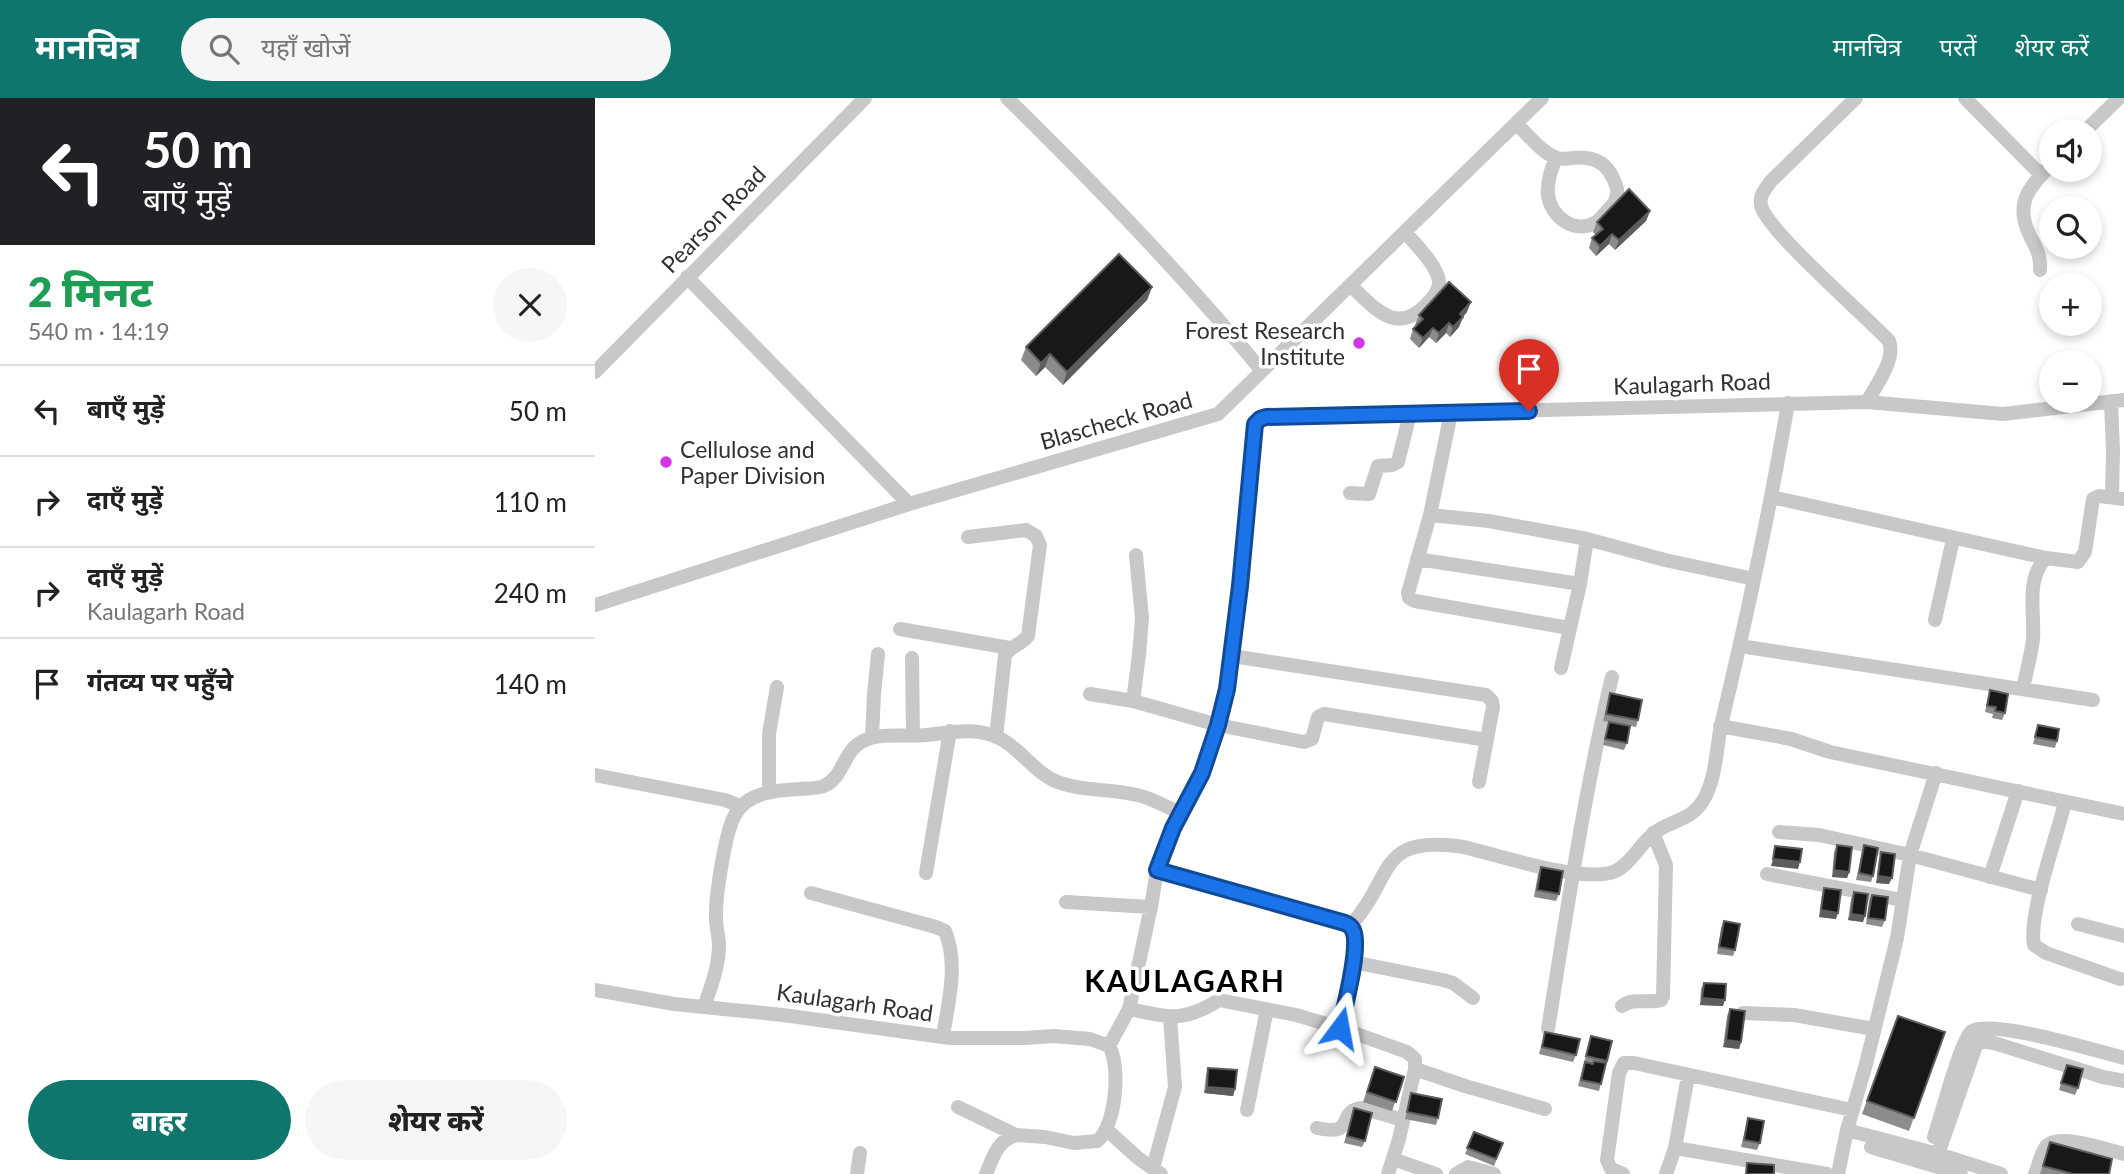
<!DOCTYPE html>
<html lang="hi">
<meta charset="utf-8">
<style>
:root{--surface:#fff;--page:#f6f6f6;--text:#222;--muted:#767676;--line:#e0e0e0;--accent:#0f766e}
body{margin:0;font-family:Lato,"Noto Sans Devanagari",sans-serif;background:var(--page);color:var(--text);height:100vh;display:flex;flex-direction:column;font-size:26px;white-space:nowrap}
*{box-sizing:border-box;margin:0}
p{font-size:23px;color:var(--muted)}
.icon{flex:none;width:38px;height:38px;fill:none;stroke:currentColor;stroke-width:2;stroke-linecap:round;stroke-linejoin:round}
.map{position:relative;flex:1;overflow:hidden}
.sheet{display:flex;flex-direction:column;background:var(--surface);width:595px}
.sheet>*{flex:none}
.guide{background:#202124;color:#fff;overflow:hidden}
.fabs{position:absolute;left:1444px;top:21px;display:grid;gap:14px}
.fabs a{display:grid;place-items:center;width:63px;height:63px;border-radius:50%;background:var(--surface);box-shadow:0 4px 10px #0003;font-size:35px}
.pin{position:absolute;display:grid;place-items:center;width:60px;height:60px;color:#fff;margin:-72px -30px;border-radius:50% 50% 50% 0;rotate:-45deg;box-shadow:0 0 7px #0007}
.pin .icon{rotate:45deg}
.me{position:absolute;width:77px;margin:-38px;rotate:13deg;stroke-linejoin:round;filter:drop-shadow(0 0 5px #0008)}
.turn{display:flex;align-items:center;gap:24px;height:147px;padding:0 28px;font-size:32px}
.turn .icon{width:91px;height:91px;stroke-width:2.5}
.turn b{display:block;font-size:49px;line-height:60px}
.round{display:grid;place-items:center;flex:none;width:74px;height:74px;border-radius:37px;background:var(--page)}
.overview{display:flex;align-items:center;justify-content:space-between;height:119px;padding:0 28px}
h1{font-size:42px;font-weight:800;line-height:52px;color:#1e9e55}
.button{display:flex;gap:14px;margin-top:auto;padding:14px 28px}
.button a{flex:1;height:80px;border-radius:42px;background:var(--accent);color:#fff;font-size:28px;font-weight:800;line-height:80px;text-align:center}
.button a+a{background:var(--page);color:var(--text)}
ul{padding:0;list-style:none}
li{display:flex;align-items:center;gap:21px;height:91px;padding:0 28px;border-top:2px solid var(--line)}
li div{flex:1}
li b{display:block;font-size:26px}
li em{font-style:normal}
header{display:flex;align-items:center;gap:42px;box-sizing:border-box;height:98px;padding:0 35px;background:var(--accent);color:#fff}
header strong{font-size:33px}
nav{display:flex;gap:38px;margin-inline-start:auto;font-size:24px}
.search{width:490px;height:63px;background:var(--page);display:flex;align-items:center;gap:18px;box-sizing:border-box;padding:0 24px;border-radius:38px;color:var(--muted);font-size:26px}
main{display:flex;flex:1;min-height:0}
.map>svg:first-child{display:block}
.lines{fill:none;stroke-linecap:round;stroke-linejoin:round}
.minor{stroke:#c8c8c8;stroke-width:14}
.wall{fill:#8c8c8c}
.shaded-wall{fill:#5d5d5d}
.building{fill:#181818;stroke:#5d5d5d;stroke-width:2}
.route-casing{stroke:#114b97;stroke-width:18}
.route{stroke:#1a73e8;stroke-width:12}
.poi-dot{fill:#d237e3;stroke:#fff;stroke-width:2.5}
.labels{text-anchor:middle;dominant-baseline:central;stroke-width:7;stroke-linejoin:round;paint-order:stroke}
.street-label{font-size:23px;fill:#313131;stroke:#fff}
.poi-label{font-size:23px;fill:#313131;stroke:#fff;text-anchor:end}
.district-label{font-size:30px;font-weight:bold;letter-spacing:2px;fill:#000;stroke:#fff}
</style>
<header>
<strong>मानचित्र</strong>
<div class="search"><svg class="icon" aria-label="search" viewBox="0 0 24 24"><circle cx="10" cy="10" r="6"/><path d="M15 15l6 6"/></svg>यहाँ खोजें</div>
<nav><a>मानचित्र</a><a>परतें</a><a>शेयर करें</a></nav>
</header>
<main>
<section class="sheet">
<div class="guide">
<div class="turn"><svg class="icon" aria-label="left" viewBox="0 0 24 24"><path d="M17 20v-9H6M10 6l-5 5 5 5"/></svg><div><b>50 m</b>बाएँ मुड़ें</div></div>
</div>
<div class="overview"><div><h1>2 मिनट</h1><p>540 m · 14:19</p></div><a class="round"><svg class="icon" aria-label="close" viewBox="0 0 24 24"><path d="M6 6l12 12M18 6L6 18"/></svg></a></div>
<ul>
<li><svg class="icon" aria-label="left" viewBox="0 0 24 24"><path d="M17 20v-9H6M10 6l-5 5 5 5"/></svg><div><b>बाएँ मुड़ें</b></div><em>50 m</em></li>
<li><svg class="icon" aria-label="right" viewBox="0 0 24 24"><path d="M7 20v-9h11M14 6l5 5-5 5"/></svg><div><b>दाएँ मुड़ें</b></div><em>110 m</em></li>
<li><svg class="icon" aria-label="right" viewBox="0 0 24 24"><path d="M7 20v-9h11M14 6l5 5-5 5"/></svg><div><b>दाएँ मुड़ें</b><p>Kaulagarh Road</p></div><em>240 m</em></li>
<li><svg class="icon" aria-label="arrive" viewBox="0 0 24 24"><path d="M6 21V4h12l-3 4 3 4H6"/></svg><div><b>गंतव्य पर पहुँचे</b></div><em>140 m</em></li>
</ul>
<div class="button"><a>बाहर</a><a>शेयर करें</a></div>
</section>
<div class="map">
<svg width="1529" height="1076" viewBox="0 0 1529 1076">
<rect width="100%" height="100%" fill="#fff"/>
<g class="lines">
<path class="minor" d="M 412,0 C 501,87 588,177 667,273
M 1261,0 L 1176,83 C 1171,90 1164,97 1166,107 C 1169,130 1273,220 1294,243 C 1301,262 1281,287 1272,304
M 1370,0 L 1446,77
M 921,25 C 932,36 947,55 962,60 C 967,62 973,60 978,60 C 996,58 1010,63 1018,80 C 1021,87 1024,93 1021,100 C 1020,106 1016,109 1012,113 C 1008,117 1005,122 1000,125 C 979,136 956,119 953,97 C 952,83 956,72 961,60
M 1490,33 L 1524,0
M 1445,172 C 1446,159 1442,151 1436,140 C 1419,107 1432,91 1456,67
M 92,179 L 314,406
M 755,187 C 779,209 801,239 832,206 C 838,200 845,192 844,183 C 842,167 820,146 810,134
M 0,274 L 270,0
M 1516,303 L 1518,353 L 1517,399
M 856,315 L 835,417 L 813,495 L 814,500 L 820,503 L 974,530
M 755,395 L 774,396 L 783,368 L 797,367 L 803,364 L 815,316
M 1177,399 L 1451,460
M 835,417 L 894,423 L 992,441 L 1070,462 L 1159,481
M 373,439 L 431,432 L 441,438 L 445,447 L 433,538 C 427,546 416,548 410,557 L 401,639
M 822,461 L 985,486
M 0,507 L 314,406 L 623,316 L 947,0
M 1340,522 L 1358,441
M 305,531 L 415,550
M 1145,548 L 1498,602
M 637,558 L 891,597 L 897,603 L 898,609 L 884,684
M 317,560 L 318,637
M 966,570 L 985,486 L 992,441
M 1428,591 C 1431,575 1436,558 1438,541 C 1440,516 1430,481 1451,460 L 1483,464 L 1490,454 L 1498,401 L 1504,398 L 1529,401
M 495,596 L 538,603 L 623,627 L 709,644 L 717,641 L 723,619 L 729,616 L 892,642
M 538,603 L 544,557 L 547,520 L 541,457
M 1125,628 L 1196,641 L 1235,654 L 1529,716
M 277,639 L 279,596 L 283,556
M 0,677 L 130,702 L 145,708
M 174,694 L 174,636 L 182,589
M 1470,704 C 1462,739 1433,816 1439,847 L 1451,855 L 1525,881
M 1184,734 L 1224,737 L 1315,757 L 1446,792
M 562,772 L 725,819 C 734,821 749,821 756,828 C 768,842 749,912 745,930
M 331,775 L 355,633
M 1172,776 L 1307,802
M 1395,779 L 1423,693
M 216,795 L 341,829 L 350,833 C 364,867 353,904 348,939
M 471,804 L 556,809
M 1483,826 L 1529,838
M 755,828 C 801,778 780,736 869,749 C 905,758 982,783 1015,775 C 1033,771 1044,747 1058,736 C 1076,721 1096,724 1109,701 C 1122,678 1121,648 1127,623 C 1152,518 1175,412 1193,305
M 758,864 L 848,882 L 858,885 L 878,900
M 0,892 L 79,906 L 188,917 L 355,940 L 430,940 L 459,938 L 495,941 L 514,948
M 1027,908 C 1039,899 1052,906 1066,902 L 1068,898 L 1071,767 L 1058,735
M 109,909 C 116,889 124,868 124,847 C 124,839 121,830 121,821 C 120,801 130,734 140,717 C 152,694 182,692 205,691 C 213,690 224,691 231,687 C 249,677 249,652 268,643 C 287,634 311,639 331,637 C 356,635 380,628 404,640 C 425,650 437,672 458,682 C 484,694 514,690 542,697 C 557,700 571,709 586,715
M 534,911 C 574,919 588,925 624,902 L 701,917 L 745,930 L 812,954 L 820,961 L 820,971 L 804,1041 L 793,1076
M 1148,915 L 1199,917 L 1279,931
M 953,931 C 972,813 989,695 1017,579
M 514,948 L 534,911 L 556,809 L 562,772 L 569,751 L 577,730 L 607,675 L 623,627 L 632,591 L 645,488 L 659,332 C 661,324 664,322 671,319 L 1272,304 L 1408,316 L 1529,302
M 820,971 L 870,988 L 950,1011
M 363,1009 L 421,1037 L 450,1039 L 479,1045 L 502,1043 C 521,1029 526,967 514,948
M 652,1012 L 672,911
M 722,1030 C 763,1039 740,1013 767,1010 L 808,1022
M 512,1032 L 543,1060 L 566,1076
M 1252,1032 L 1343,1056 L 1406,1076
M 1339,1039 C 1345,1022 1366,940 1377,933 C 1398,921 1502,953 1529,960
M 1276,1049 L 1366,1076
M 1080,1050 L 1232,1076
M 1343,1056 L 1381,948 L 1386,943 L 1399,945 L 1508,979 L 1529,983
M 798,1061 L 841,1076
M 558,1070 L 580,989 L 575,919
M 262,1076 L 265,1055
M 391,1076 C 398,1059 402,1043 421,1037
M 861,1076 L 873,1069 L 899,1076
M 1028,1076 L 1016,1071 L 1012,1062 L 1024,975 L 1029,965 L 1039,965 L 1257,1012
M 1071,1076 L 1080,1050 L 1093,978
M 1243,1076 L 1252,1032 L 1271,966 L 1302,840 L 1315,757 L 1341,675
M 1440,1076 C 1444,1068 1445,1057 1450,1050 C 1460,1033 1513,1052 1529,1056"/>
</g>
<path class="wall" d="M 1055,113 L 1051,123 L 1020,152 L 1014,146 L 1001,158 L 994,150 L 997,140 L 1001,137 L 998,134 L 1002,124 Z
M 557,189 L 552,202 L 468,287 L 450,269 L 441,278 L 426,262 L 431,249 Z
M 872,214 L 868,219 L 864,229 L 855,239 L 851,235 L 841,245 L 834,239 L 824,250 L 815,241 L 818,231 L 821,228 L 820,227 L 824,217 Z
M 1395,592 L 1410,615 L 1407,622 L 1397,620 L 1398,616 L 1390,614 Z
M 1015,595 L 1043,622 L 1041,629 L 1026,626 L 1032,645 L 1029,652 L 1008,647 L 1014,624 L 1008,623 Z
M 1443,627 L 1462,643 L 1460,650 L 1438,646 Z
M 1242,747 L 1254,774 L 1252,780 L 1237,779 L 1239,754 Z
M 1269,747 L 1278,778 L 1276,784 L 1261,782 L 1267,754 Z
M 1286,754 L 1294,786 L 1281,785 L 1284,761 Z
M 946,769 L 964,796 L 961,803 L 939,799 L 943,776 Z
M 1229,790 L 1241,821 L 1224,819 L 1227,796 Z
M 1259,794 L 1268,824 L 1253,822 L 1256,801 Z
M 1277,797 L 1290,822 L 1287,829 L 1271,826 L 1274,803 Z
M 1129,823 L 1140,852 L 1138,858 L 1122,856 L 1126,830 Z
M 1109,885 L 1128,908 L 1105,907 L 1106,891 Z
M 1135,911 L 1146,944 L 1144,951 L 1128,949 L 1132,918 Z
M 1303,918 L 1350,934 L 1314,1033 L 1267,1016 Z
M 950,934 L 981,957 L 978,964 L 944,956 Z
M 996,938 L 1012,963 L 1004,993 L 983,988 Z
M 780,969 L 809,979 L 797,1013 L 768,1004 Z
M 613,970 L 640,991 L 638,998 L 609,995 L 611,977 Z
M 1469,974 L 1483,990 L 1480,997 L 1464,992 Z
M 816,995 L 843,1020 L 841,1027 L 810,1021 Z
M 759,1010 L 770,1043 L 767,1049 L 749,1045 Z
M 1153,1020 L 1165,1045 L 1162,1052 L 1146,1049 Z
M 879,1034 L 908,1045 L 899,1068 L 870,1056 Z
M 1455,1044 L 1514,1076 L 1445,1076 Z"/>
<path class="shaded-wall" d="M 1055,113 L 1051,123 L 1020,152 L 1024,142 Z
M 1017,136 L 1014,146 L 1001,158 L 1005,148 Z
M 557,189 L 552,202 L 468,287 L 472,274 Z
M 876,204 L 872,214 L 861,226 L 865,216 Z
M 868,219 L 864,229 L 855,239 L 858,229 Z
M 854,225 L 851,235 L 841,245 L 844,235 Z
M 838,230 L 834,239 L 824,250 L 828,240 Z
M 455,256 L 450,269 L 441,278 L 446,265 Z
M 1178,761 L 1205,764 L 1203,771 L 1176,768 Z
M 1239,772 L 1254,774 L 1252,780 L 1237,779 Z
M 1283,778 L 1297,780 L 1294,786 L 1281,785 Z
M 1226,812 L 1243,815 L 1241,821 L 1224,819 Z
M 1256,816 L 1270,818 L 1268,824 L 1253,822 Z
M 1107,900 L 1130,902 L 1128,908 L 1105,907 Z
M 1131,942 L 1146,944 L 1144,951 L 1128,949 Z
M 612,989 L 640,991 L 638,998 L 609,995 Z"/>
<path class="building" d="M 1034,91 L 1055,113 L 1024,142 L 1017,136 L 1005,148 L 997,140 L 1008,131 L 1002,124 Z
M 524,156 L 557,189 L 472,274 L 455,256 L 446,265 L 431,249 Z
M 854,184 L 876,204 L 865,216 L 868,219 L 858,229 L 854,225 L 844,235 L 838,230 L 828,240 L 818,231 L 828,221 L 824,217 Z
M 1395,592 L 1413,596 L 1410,615 L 1400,613 L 1401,609 L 1392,608 Z
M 1015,595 L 1047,602 L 1043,622 L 1011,616 Z
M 1014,624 L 1035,628 L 1032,645 L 1010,641 Z
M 1443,627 L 1464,631 L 1462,643 L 1440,639 Z
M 1242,747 L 1257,749 L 1254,774 L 1239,772 Z
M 1269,747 L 1283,750 L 1278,778 L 1264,775 Z
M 1180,748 L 1207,751 L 1205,764 L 1178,761 Z
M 1286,754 L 1300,756 L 1297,780 L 1283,778 Z
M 946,769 L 968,773 L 964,796 L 942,792 Z
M 1229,790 L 1246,792 L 1243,815 L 1226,812 Z
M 1259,794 L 1273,796 L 1270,818 L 1256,816 Z
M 1277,797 L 1293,799 L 1290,822 L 1273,820 Z
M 1129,823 L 1145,826 L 1140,852 L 1124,849 Z
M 1109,885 L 1131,886 L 1130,902 L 1107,900 Z
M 1135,911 L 1150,913 L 1146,944 L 1131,942 Z
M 1303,918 L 1350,934 L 1319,1020 L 1272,1003 Z
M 950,934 L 985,941 L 981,957 L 947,949 Z
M 996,938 L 1017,943 L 1012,963 L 991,958 Z
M 999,963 L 1011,965 L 1006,986 L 986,982 L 990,964 L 998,966 Z
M 1472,967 L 1488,971 L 1483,990 L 1466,985 Z
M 780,969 L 809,979 L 801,1004 L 772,994 Z
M 613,970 L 642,972 L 640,991 L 612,989 Z
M 816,995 L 847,1001 L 843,1020 L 812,1014 Z
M 759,1010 L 777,1015 L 770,1043 L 752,1038 Z
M 1153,1020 L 1169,1023 L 1165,1045 L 1149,1042 Z
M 879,1034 L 908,1045 L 901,1061 L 872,1050 Z
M 1455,1044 L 1517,1061 L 1514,1076 L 1478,1076 L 1448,1068 Z
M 1152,1065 L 1179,1067 L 1179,1076 L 1151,1076 Z"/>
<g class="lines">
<defs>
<path id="route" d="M 745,930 C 749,910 766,850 758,832 C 756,828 754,827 750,825 L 562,772 L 578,730 L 607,675 L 623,627 L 632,591 L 645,488 L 660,326 L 665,321 L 671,319 L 934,313"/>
</defs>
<use href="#route" class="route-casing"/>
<use href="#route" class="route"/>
</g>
<g class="poi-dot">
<circle cx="764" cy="245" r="7"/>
<circle cx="71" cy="364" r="7"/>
</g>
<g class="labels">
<g class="street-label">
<text transform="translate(118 121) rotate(-46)">Pearson Road</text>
<text transform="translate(1097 285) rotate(-2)">Kaulagarh Road</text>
<text transform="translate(521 322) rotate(-16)">Blascheck Road</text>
<text transform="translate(260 904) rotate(8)">Kaulagarh Road</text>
</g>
<g class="poi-label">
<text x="750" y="232">Forest Research<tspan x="750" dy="26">Institute</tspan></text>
<text x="85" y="351" text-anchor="start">Cellulose and<tspan x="85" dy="26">Paper Division</tspan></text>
</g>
<g class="district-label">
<text x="590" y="882">KAULAGARH</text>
</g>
</g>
</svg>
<div class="fabs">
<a><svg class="icon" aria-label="sound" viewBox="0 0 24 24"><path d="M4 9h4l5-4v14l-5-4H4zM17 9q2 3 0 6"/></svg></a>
<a><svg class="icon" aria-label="search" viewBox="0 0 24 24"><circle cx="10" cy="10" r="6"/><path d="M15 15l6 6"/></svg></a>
<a>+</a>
<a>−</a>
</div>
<div class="pin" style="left:934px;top:313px;background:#d93025"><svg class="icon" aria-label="arrive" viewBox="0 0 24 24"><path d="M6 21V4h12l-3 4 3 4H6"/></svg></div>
<svg class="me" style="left:745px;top:930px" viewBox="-20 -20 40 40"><path d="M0-17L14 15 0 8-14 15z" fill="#1a73e8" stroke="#fff" stroke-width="4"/></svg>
</div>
</main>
